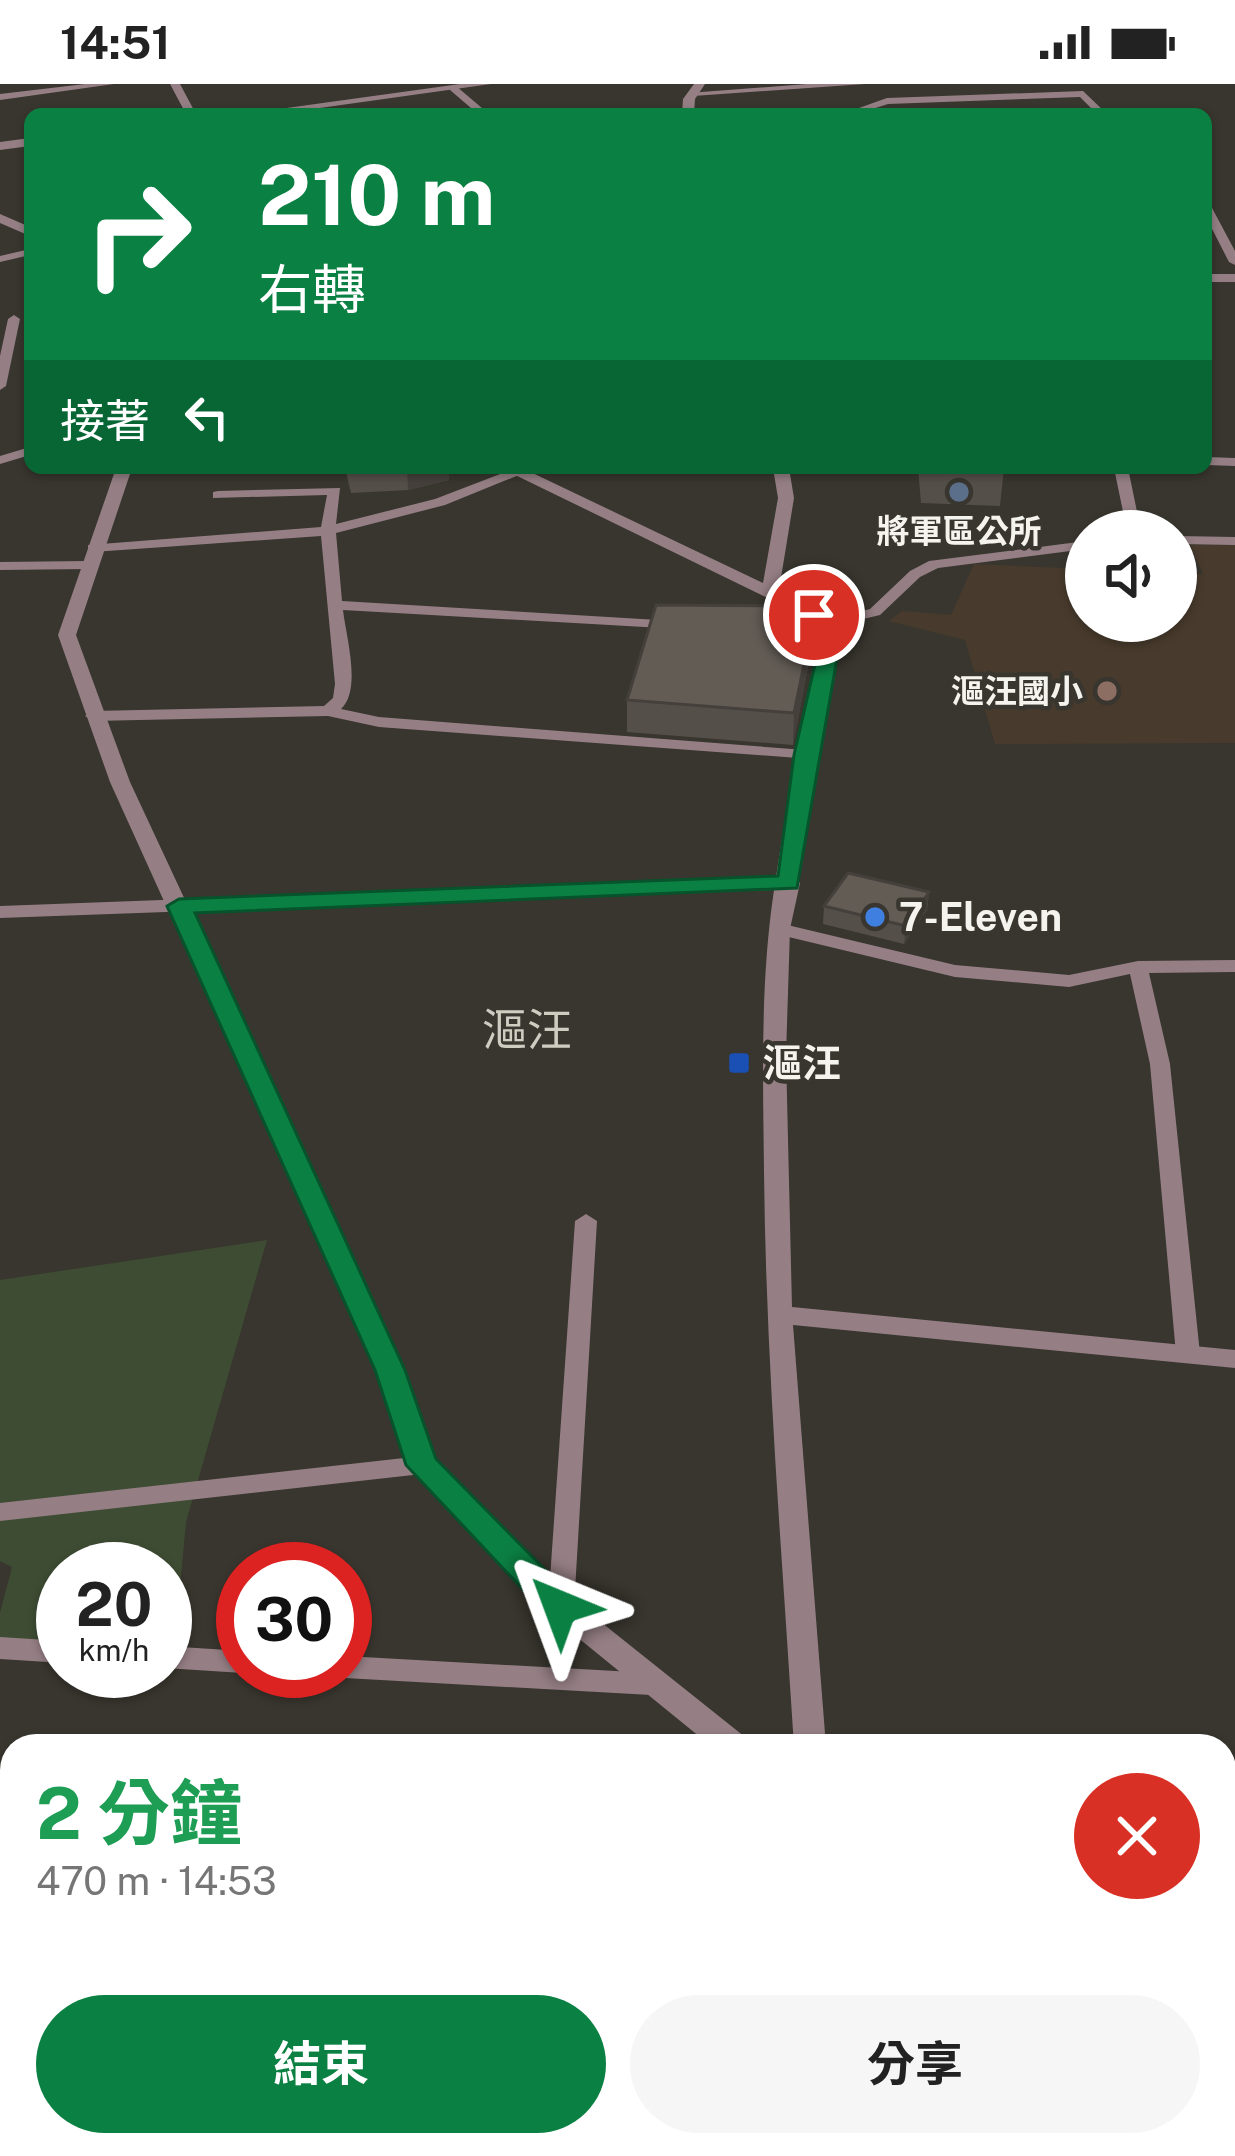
<!DOCTYPE html>
<html lang="zh-TW">
<meta charset="utf-8">
<style>
:root{--surface:#fff;--page:#f6f6f6;--text:#222;--muted:#767676;--accent:#0b8043}
body{margin:0;font-family:"Public Sans","Noto Sans TC",sans-serif;background:var(--page);color:var(--text);height:100vh;display:flex;flex-direction:column;font-size:45px;white-space:nowrap}
*{box-sizing:border-box;margin:0}
p{font-size:39px;color:var(--muted)}
.icon{flex:none;width:66px;height:66px;fill:none;stroke:currentColor;stroke-width:2;stroke-linecap:round;stroke-linejoin:round}
.map{position:relative;flex:1;overflow:hidden}
.sheet{position:absolute;left:0px;top:1650px;width:1236px;height:423px;display:flex;flex-direction:column;background:var(--surface);border-radius:36px 36px 0 0;box-shadow:0 3px 9px #0004}
.sheet>*{flex:none}
.banner{position:absolute;left:24px;top:24px;width:1188px;height:366px;border-radius:18px;box-shadow:0 3px 9px #0004;background:#0b8043;color:#fff;overflow:hidden}
.buttons{position:absolute;left:1065px;top:426px;display:grid;gap:24px}
.buttons a{display:grid;place-items:center;width:132px;height:132px;border-radius:50%;background:var(--surface);box-shadow:0 3px 9px #0004;font-size:60px}
.speed{position:absolute;left:36px;top:1458px;display:flex;gap:24px;font-size:60px;font-weight:700;text-align:center}
.speed>*{display:grid;place-content:center;width:156px;height:156px;border-radius:50%;background:var(--surface);box-shadow:0 3px 9px #0004;line-height:1}
.speed small{font-size:30px;font-weight:400}
.speed .limit{border:18px solid #d22;background:#fff;color:#111}
.pin{position:absolute;display:grid;place-items:center;width:102px;height:102px;color:#fff;margin:-51px;border:6px solid #fff;border-radius:50%;box-shadow:0 3px 12px #0007}
.me{position:absolute;width:132px;margin:-66px;rotate:316deg;stroke-linejoin:round;filter:drop-shadow(0 0 9px #0008)}
.turn{display:flex;align-items:center;gap:42px;height:252px;padding:0 36px;font-size:54px}
.turn .icon{width:156px;height:156px;stroke-width:2.5}
.turn b{display:block;font-size:84px;line-height:102px}
.then{display:flex;align-items:center;height:114px;padding:0 36px;background:#0003;gap:24px;font-size:45px}
.round{display:grid;place-items:center;flex:none;width:126px;height:126px;border-radius:63px;background:var(--page)}
.overview{display:flex;align-items:center;justify-content:space-between;height:204px;padding:0 36px}
h1{font-size:72px;font-weight:700;line-height:90px;color:#1e9e55}
.action{display:flex;gap:24px;margin-top:auto;padding:24px 36px}
.action a{flex:1;height:138px;border-radius:72px;background:var(--accent);color:#fff;font-size:48px;font-weight:700;line-height:138px;text-align:center}
.action a+a{background:var(--page);color:var(--text)}
.status{display:flex;justify-content:space-between;align-items:center;height:84px;padding:0 60px;background:var(--surface);direction:ltr}
.status svg{height:33px;fill:currentColor}
.map>svg:first-child{display:block}
.education{fill:#483b2d}
.green{fill:#3e4c33}
.lines{fill:none;stroke-linecap:round;stroke-linejoin:round}
.stream{stroke:#6090a6;stroke-width:15}
.service{fill:#957f85;fill-rule:evenodd}
.minor{fill:#957f85;fill-rule:evenodd}
.tertiary{fill:#957f85;fill-rule:evenodd}
.wall{fill:#554f49}
.shaded-wall{fill:#45403c}
.building{fill:#635c55;stroke:#45403c;stroke-width:3}
.route{fill:#0b8043;stroke:#07532c;stroke-width:3}
.service-dot{fill:#5c6f8a;stroke:#38362e;stroke-width:4.5}
.education-dot{fill:#8d6e63;stroke:#38362e;stroke-width:4.5}
.shop-dot{fill:#3f7fe0;stroke:#38362e;stroke-width:4.5}
.transit-dot{fill:#1a4fb4;stroke:#38362e;stroke-width:4.5}
.labels{text-anchor:middle;dominant-baseline:central;stroke-width:9;stroke-linejoin:round;paint-order:stroke}
.far-poi-label{font-size:33px;font-weight:bold;fill:#f5f3ee;stroke:#38362e}
.poi-label{font-size:39px;font-weight:bold;fill:#f5f3ee;stroke:#38362e;text-anchor:start}
.quarter-label{font-size:45px;fill:#cfccc2;stroke:#38362e}
</style>
<div class="status"><b>14:51</b><svg viewBox="0 0 49 12"><path d="M0 12V9h3v3zM5 12V6h3v6zM10 12V3h3v9zM15 12V0h3v12zM26 1h20v11H26zM47 4h2v5h-2z"/></svg></div>
<div class="map">
<svg width="1235" height="2072" viewBox="0 0 1235 2072">
<rect width="100%" height="100%" fill="#38362e"/>
<path class="education" d="M 1190,461 L 1235,461 L 1235,659 L 995,660 L 965,556 L 889,537 L 902,527 L 951,531 L 974,480 L 1086,485 L 1086,537 L 1176,537 L 1176,489 L 1203,490 Z"/>
<path class="green" d="M 267,1156 L 186,1438 L 174,1568 L 165,1567 L 165,1485 L 63,1485 L 63,1565 L 0,1563 L 0,1529 L 12,1483 L 0,1477 L 0,1196 Z"/>
<g class="lines">
<path class="stream" d="M 1224,1725 L 1235,1725
M 0,1745 L 12,1745"/>
<path class="service" d="M 85,0 L 114,0 L 0,16 L 0,10 Z
M 170,0 L 180,0 L 196,30 L 186,30 Z
M 807,0 L 865,0 L 693,12 L 688,9 Z
M 453,1 L 456,2 L 489,30 L 478,30 L 450,6 Z
M 1083,7 L 1107,30 L 1097,30 L 1080,13 L 888,20 L 857,30 L 842,30 L 887,14 Z
M 1206,119 L 1211,122 L 1235,167 L 1235,181 L 1229,178 L 1206,133 Z
M 30,165 L 30,171 L 0,178 L 0,172 Z
M 1206,190 L 1235,190 L 1235,198 L 1206,198 Z
M 14,231 L 20,235 L 6,302 L 0,306 L 0,272 L 8,235 Z
M 30,363 L 30,371 L 0,380 L 0,372 Z
M 1206,373 L 1235,374 L 1235,382 L 1206,381 Z
M 516,384 L 536,384 L 445,421 L 336,449 L 342,517 L 675,537 L 683,542 L 680,545 L 343,526 C 346,553 362,605 341,625 L 379,633 L 805,666 L 813,671 L 811,675 L 379,643 L 328,632 L 93,637 L 85,632 L 93,627 L 324,622 L 333,614 L 335,600 L 321,452 L 93,468 L 88,467 L 88,461 L 321,443 L 327,411 L 213,414 L 213,408 L 218,407 L 340,404 L 336,440 L 435,415 Z
M 1114,384 L 1128,384 L 1141,447 L 1127,447 Z
M 1176,452 L 1235,453 L 1235,461 L 1176,460 Z
M 1086,457 L 1086,465 L 938,484 L 920,493 L 880,531 L 809,548 L 801,543 L 870,525 L 910,487 L 929,477 Z
M 0,478 L 87,477 L 94,481 L 87,485 L 0,486 Z
M 779,839 L 955,881 L 1069,891 L 1138,877 L 1235,876 L 1235,888 L 1149,889 L 1170,980 L 1200,1270 L 1196,1276 L 1180,1276 L 1176,1270 L 1150,980 L 1130,890 L 1069,903 L 955,893 L 772,849 L 770,845 Z
M 586,1130 L 597,1137 L 574,1523 L 570,1530 L 561,1533 L 552,1530 L 548,1523 L 575,1137 Z
M 422,1372 L 431,1375 L 434,1381 L 431,1387 L 422,1390 L 0,1437 L 0,1419 Z
M 0,1553 L 63,1557 L 63,1579 L 0,1575 Z
M 165,1562 L 243,1567 L 243,1587 L 248,1587 L 243,1589 L 165,1584 Z
M 345,1572 L 651,1589 L 661,1592 L 665,1600 L 661,1608 L 651,1611 L 345,1594 L 334,1587 L 345,1587 Z
M 47,2061 L 250,2061 L 245,2072 L 42,2072 Z
M 379,2061 L 411,2061 L 410,2072 L 378,2072 Z"/>
<path class="minor" d="M 460,0 L 491,0 L 277,30 L 244,30 Z
M 30,54 L 30,62 L 0,66 L 0,58 Z
M 116,384 L 132,384 L 76,551 L 130,698 L 404,1285 L 435,1376 L 572,1515 L 745,1653 L 750,1662 L 711,1662 L 550,1531 L 412,1388 L 376,1285 L 110,698 L 58,551 Z"/>
<path class="tertiary" d="M 694,0 L 705,0 L 695,15 L 694,30 L 682,30 L 683,15 Z
M 0,130 L 30,143 L 30,152 L 0,139 Z
M 501,384 L 522,384 L 763,499 L 778,414 L 773,384 L 789,384 L 794,414 L 779,506 L 833,539 L 838,563 L 815,671 L 797,795 L 800,799 L 790,845 L 786,971 L 792,1223 L 1235,1266 L 1235,1284 L 793,1241 L 826,1662 L 794,1662 C 782,1471 766,1280 764,1088 C 763,994 760,899 774,806 L 0,834 L 0,822 L 776,793 L 795,671 L 820,563 L 818,545 L 790,525 Z
M 852,2061 L 888,2061 L 891,2072 L 853,2072 Z"/>
</g>
<path class="wall" d="M 345,384 L 449,384 L 449,396 L 408,406 L 351,409 Z
M 918,384 L 1004,384 L 1000,422 L 921,419 Z
M 816,522 L 814,552 L 793,661 L 627,648 L 627,616 Z
M 929,808 L 927,826 L 904,860 L 823,840 L 824,822 Z"/>
<path class="shaded-wall" d="M 407,384 L 449,384 L 449,396 L 408,406 Z
M 816,522 L 814,552 L 793,661 L 794,629 Z
M 929,808 L 927,826 L 904,860 L 906,842 Z"/>
<path class="building" d="M 348,384 L 408,384 L 349,387 Z
M 656,521 L 816,522 L 794,629 L 627,616 Z
M 848,789 L 929,808 L 906,842 L 824,822 Z"/>
<path class="route" d="M 807,527 L 821,527 L 837,543 L 839,563 L 797,804 L 195,829 L 405,1286 L 436,1375 L 573,1514 L 578,1523 L 573,1532 L 548,1532 L 406,1381 L 375,1286 L 167,822 L 179,815 L 778,792 L 794,671 L 819,563 Z"/>
<circle class="service-dot" cx="959" cy="408" r="12"/>
<circle class="education-dot" cx="1107" cy="607" r="12"/>
<circle class="shop-dot" cx="875" cy="833" r="12"/>
<rect class="transit-dot" x="727" y="967" width="24" height="24" rx="6"/>
<g class="labels">
<g class="far-poi-label">
<text x="959" y="447">將軍區公所</text>
<text x="1083" y="607" text-anchor="end">漚汪國小</text>
</g>
<g class="poi-label">
<text x="899" y="833">7-Eleven</text>
<text x="763" y="979">漚汪</text>
</g>
<g class="quarter-label">
<text x="527" y="945">漚汪</text>
</g>
</g>
</svg>
<div class="buttons">
<a><svg class="icon" aria-label="sound" viewBox="0 0 24 24"><path d="M4 9h4l5-4v14l-5-4H4zM17 9q2 3 0 6"/></svg></a>
</div>
<div class="speed"><div>20<small>km/h</small></div><div class="limit">30</div></div>
<div class="pin" style="left:814px;top:531px;background:#d93025"><svg class="icon" aria-label="arrive" viewBox="0 0 24 24"><path d="M6 21V4h12l-3 4 3 4H6"/></svg></div>
<svg class="me" style="left:560px;top:1523px" viewBox="-20 -20 40 40"><path d="M0-17L14 15 0 8-14 15z" fill="#0b8043" stroke="#fff" stroke-width="4"/></svg>
<div class="banner">
<div class="turn"><svg class="icon" aria-label="right" viewBox="0 0 24 24"><path d="M7 20v-9h11M14 6l5 5-5 5"/></svg><div><b>210 m</b>右轉</div></div>
<div class="then">接著<svg class="icon" aria-label="left" viewBox="0 0 24 24"><path d="M17 20v-9H6M10 6l-5 5 5 5"/></svg></div>
</div>
<section class="sheet">
<div class="overview"><div><h1>2 分鐘</h1><p>470 m · 14:53</p></div><a class="round" style="background:#d93025;color:#fff"><svg class="icon" aria-label="close" viewBox="0 0 24 24"><path d="M6 6l12 12M18 6L6 18"/></svg></a></div>
<div class="action"><a>結束</a><a>分享</a></div>
</section>
</div>
